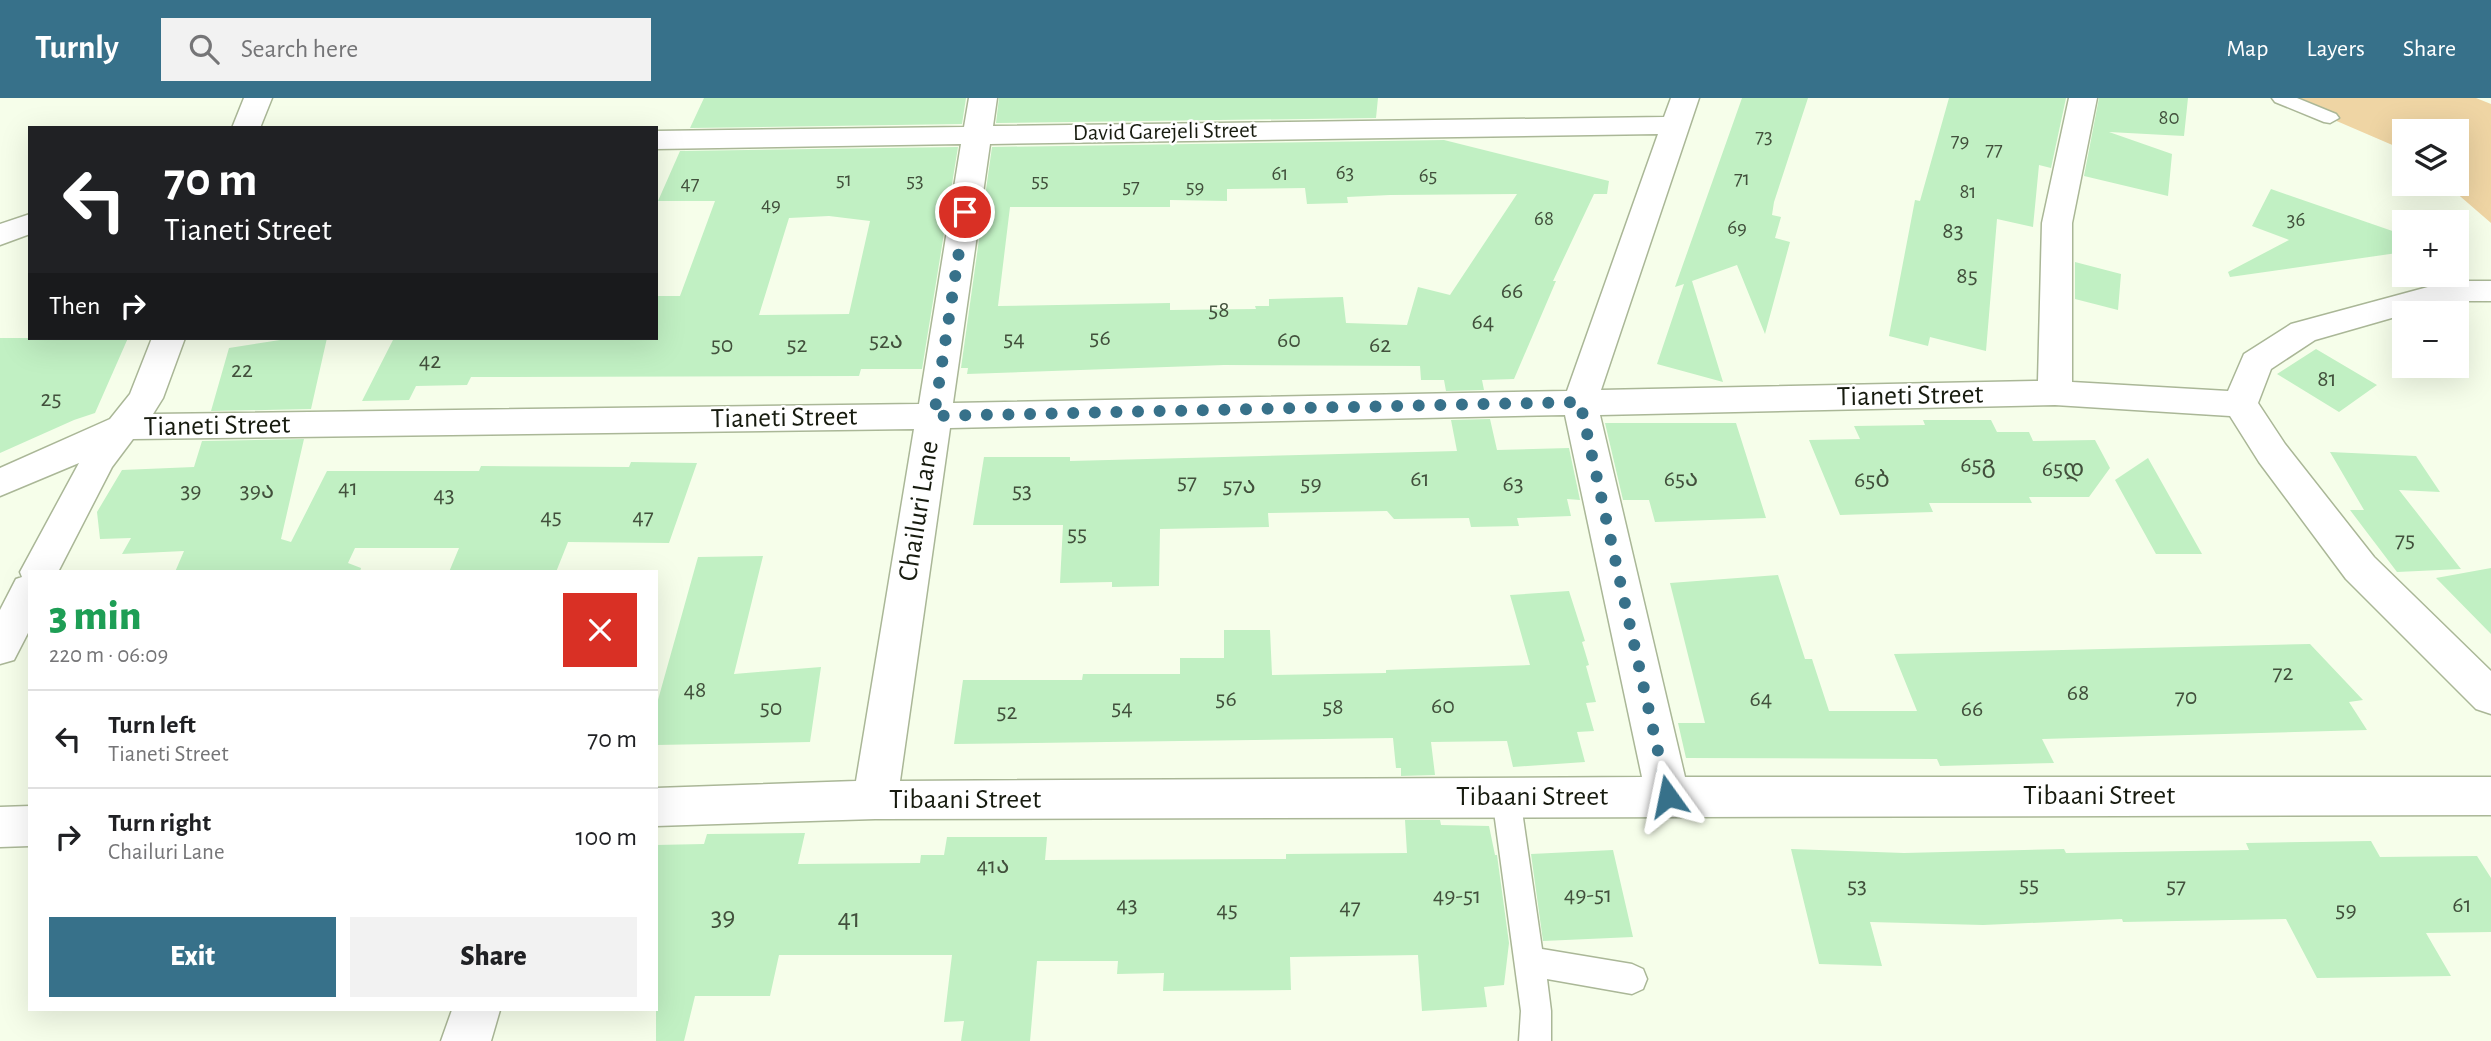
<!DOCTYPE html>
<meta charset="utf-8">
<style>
:root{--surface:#fff;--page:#f2f2f2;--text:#202124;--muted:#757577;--line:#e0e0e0;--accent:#37718a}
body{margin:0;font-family:"Alegreya Sans","Noto Sans Georgian",sans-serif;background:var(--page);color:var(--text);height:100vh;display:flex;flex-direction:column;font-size:26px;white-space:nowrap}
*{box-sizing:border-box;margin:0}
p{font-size:23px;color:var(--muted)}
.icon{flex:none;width:38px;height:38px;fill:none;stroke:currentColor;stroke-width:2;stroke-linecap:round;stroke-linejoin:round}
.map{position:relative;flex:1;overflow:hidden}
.details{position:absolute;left:28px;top:472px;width:630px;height:441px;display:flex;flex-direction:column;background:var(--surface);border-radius:0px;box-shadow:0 7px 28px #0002}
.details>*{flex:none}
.top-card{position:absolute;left:28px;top:28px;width:630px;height:214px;border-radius:0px;box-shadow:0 7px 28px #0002;background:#202124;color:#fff;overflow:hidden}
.tools{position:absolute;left:2392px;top:21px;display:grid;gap:14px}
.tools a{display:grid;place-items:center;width:77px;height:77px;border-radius:0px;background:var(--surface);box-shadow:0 7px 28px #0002;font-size:35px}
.pin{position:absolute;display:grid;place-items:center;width:60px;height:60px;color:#fff;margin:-30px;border:4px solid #fff;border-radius:50%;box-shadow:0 2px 7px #0007}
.me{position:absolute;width:77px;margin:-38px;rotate:348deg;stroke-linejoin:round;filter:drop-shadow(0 0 5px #0008)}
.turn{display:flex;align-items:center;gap:24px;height:147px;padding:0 21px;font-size:32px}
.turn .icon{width:91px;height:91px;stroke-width:2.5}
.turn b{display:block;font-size:49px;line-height:60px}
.then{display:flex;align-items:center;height:66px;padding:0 21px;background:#0003;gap:14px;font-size:26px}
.round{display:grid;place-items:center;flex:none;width:74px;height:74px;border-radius:0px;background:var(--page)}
.headline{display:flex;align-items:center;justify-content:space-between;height:119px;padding:0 21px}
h1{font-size:42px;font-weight:800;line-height:52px;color:#1e9e55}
.action{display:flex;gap:14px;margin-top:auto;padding:14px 21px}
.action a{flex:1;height:80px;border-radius:0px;background:var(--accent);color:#fff;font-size:28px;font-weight:800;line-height:80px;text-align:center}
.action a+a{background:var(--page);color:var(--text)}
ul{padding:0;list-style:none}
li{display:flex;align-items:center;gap:21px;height:98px;padding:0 21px;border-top:2px solid var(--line)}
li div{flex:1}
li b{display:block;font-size:26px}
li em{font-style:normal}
header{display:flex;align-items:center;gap:42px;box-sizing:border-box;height:98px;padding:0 35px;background:var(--accent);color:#fff}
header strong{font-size:33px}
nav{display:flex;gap:38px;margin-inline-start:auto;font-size:24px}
.search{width:490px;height:63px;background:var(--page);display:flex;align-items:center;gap:18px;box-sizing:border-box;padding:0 24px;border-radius:0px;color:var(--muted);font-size:26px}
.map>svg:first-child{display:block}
.green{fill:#efd5a4}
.building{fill:#c1f0c3;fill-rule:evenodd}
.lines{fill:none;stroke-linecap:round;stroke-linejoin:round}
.service-casing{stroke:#aab797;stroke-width:3}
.minor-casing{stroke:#aab797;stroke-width:3}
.service{fill:#fff;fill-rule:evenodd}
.minor{fill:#fff;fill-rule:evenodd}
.route{stroke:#37718a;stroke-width:12;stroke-dasharray:0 21.6}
.labels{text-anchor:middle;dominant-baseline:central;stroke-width:5;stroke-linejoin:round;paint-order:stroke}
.far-number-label{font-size:21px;fill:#42503c}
.far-street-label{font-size:23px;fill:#171b0f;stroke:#fff}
.number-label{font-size:24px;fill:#42503c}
.street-label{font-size:28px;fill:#171b0f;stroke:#fff}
.near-number-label{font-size:28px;fill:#42503c}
</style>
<header>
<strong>Turnly</strong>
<div class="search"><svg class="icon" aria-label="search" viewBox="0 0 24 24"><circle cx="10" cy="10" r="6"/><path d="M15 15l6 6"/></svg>Search here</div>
<nav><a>Map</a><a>Layers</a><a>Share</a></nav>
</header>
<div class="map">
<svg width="2491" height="943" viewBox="0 0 2491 943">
<rect width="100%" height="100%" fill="#f6feea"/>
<path class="green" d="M 2283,0 L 2476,0 L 2491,6 L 2491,125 L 2446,86 L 2457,86 L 2457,33 L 2404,33 L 2404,52 Z"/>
<path class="building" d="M 704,0 L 966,0 L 962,26 L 690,30 Z
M 999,0 L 1378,0 L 1376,20 L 996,25 Z
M 1742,0 L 1808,0 L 1774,104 L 1772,117 L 1781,119 L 1775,140 L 1790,144 L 1765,236 L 1737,167 L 1692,183 L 1723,284 L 1657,266 L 1684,186 L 1675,189 Z
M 1949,0 L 2066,0 L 2051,70 L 2039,67 L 2033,129 L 1997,121 L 1986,253 L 1930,239 L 1928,248 L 1889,238 L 1915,102 L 1920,103 Z
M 2099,0 L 2188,0 L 2184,38 L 2109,34 L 2172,56 L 2168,98 L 2084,78 Z
M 1444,42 L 1609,83 L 1607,96 L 1594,96 L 1553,183 L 1556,183 L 1514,281 L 1482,282 L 1484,292 L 1446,293 L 1444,282 L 1421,282 L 1420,268 L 1224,267 L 967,276 L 968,270 L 961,270 L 992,49 ZM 1305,90 L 1307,106 L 1348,105 L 1347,99 L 1390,97 L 1517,96 L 1450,197 L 1418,189 L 1407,227 L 1346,225 L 1343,199 L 1269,201 L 1269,208 L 1255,208 L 1256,211 L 1170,212 L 1170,205 L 998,208 L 1010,109 L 1170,109 L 1170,102 L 1227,103 L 1227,91 Z
M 958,49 L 922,271 L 861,271 L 859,278 L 471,279 L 467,287 L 416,288 L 409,302 L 362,303 L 394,240 L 656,240 L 656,198 L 680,198 L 715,103 L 658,103 L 680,53 ZM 829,118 L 870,123 L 849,216 L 759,217 L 789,120 Z
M 2271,91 L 2404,137 L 2404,154 L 2230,179 L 2228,174 L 2289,142 L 2252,128 Z
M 2075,164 L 2121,176 L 2118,212 L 2075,201 Z
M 0,240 L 128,240 L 95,315 L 74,322 L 0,355 Z
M 293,240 L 327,240 L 311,311 L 211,313 L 229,250 Z
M 2316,251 L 2377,287 L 2339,314 L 2277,276 Z
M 1490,321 L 1497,352 L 1569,350 L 1580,402 L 1567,401 L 1571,418 L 1517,420 L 1519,428 L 1471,429 L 1469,420 L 1394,421 L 1387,413 L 1268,415 L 1269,429 L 1160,431 L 1159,488 L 1112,489 L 1112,484 L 1060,485 L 1063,427 L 973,427 L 984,359 L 1070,359 L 1070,363 L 1457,353 L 1451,322 Z
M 1923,322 L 1991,322 L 1997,334 L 2029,334 L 2033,343 L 2095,342 L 2110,370 L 2089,399 L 2029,399 L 2032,405 L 1929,405 L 1933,414 L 1840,417 L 1809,342 L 1860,341 L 1854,328 L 1925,327 Z
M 1605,325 L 1736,325 L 1766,420 L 1655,424 L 1649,402 L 1623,402 Z
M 304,341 L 281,441 L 291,444 L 327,373 L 479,373 L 481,368 L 629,369 L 631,364 L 697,365 L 669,445 L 568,444 L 556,474 L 449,474 L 459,450 L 355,450 L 348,465 L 361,470 L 360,474 L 175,474 L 184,453 L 122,456 L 131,440 L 100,441 L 97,414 L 122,372 L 194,369 L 202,343 Z
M 2330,354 L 2416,358 L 2440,394 L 2399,392 L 2461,471 L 2397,474 L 2350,412 L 2364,412 Z
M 2148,360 L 2202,456 L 2156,456 L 2115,382 Z
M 763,458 L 734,576 L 821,569 L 810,644 L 656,647 L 656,609 L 698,459 Z
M 2491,470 L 2491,536 L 2436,480 Z
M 1778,477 L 1805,561 L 1812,561 L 1829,613 L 1917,613 L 1894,556 L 2310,546 L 2363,602 L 2349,604 L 2367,632 L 2042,641 L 2054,665 L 1940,668 L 1937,661 L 1686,660 L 1678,625 L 1705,625 L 1670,485 Z
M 1569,493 L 1585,543 L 1582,544 L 1589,567 L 1586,568 L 1596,604 L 1586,605 L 1594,633 L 1577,634 L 1585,664 L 1513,669 L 1507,643 L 1431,644 L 1435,677 L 1401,678 L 1401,670 L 1396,670 L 1393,640 L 954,646 L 963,582 L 1082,582 L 1083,576 L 1180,576 L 1180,560 L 1224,560 L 1224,532 L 1270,532 L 1272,577 L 1386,575 L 1386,572 L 1530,567 L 1510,497 Z
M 1405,722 L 1440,722 L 1441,727 L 1489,728 L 1495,757 L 1497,757 L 1509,845 L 1504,887 L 1484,889 L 1487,909 L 1422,913 L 1418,857 L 1290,859 L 1291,892 L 1163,893 L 1164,875 L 1117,876 L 1118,863 L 1037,863 L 1030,943 L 961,943 L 964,923 L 944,924 L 952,857 L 779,857 L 770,898 L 695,898 L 684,943 L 656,943 L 656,747 L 704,746 L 707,736 L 805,735 L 798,766 L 920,765 L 921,757 L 944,757 L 947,739 L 1047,739 L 1045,762 L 1286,761 L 1286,756 L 1407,755 Z
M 2371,743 L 2380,759 L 2477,758 L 2491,780 L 2491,834 L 2426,835 L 2451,878 L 2317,880 L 2286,821 L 2123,824 L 2122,821 L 1983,827 L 1870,824 L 1882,868 L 1819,866 L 1791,751 L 1904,755 L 2064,751 L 2066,755 L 2249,752 L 2246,745 Z
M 1613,752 L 1633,839 L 1543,843 L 1531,756 Z"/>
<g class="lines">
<defs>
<path id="service" d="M 2272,0 L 2297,0 L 2336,16 L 2339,20 L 2330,25 L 2324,24 L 2275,4 Z
M 1506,687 L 1516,690 L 1520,699 L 1542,851 L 1632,866 L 1643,871 L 1647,881 L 1643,891 L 1632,896 L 1547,881 L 1551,913 L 1551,943 L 1519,943 L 1521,913 L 1492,699 L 1496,690 Z"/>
<path id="minor" d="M 244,0 L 272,0 L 260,30 L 232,30 Z
M 969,0 L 997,0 L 993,28 L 1664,19 L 1671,0 L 1699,0 L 1601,292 L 2038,283 L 2042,125 L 2069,0 L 2097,0 L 2072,125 L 2072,284 L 2228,293 L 2244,256 L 2291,226 L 2450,183 L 2491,183 L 2491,203 L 2451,203 L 2315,242 L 2271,271 L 2258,305 L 2285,346 L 2374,459 L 2491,573 L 2491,616 L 2476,611 L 2346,481 L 2259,364 L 2230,318 L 2055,307 L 1600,317 L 1685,679 L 2491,679 L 2491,717 L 875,721 L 656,728 L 656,690 L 856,683 L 914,331 L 133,341 L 112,369 L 58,474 L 30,474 L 30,531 L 14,562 L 0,566 L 0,512 L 16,481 L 22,479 L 20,474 L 79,365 L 0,398 L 0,370 L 110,321 L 130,296 L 152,240 L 185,240 L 163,300 L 153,316 L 919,306 L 961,46 L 656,51 L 656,33 L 964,29 ZM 1658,36 L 1567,293 L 953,305 L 990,46 ZM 1565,317 L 1642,679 L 900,683 L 950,330 Z
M 30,116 L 30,136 L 0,147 L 0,126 Z
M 30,708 L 30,748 L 0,749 L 0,709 Z
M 452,912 L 500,912 L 491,943 L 441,943 Z"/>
</defs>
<use href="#service" class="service-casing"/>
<use href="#minor" class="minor-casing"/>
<use href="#service" class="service"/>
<use href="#minor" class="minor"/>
</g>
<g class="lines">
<path class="route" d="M 965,114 L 934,318 L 1580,304 L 1668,698"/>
</g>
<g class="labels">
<g class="far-number-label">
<text x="2169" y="19">80</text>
<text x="1764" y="38">73</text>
<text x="1960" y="42">79</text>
<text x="1994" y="51">77</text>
<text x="1345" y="74">63</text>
<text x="1280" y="75">61</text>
<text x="1428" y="77">65</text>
<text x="1742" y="80">71</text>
<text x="844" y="81">51</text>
<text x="915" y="82">53</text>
<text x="1040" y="82">55</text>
<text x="690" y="85">47</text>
<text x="1131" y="88">57</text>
<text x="1195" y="88">59</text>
<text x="1968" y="93">81</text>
<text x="771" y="106">49</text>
<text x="1544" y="120">68</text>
<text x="2296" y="121">36</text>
<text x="1737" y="129">69</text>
</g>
<g class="far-street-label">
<text transform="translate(1165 34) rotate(-1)">David Garejeli Street</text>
</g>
<g class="number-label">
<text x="1953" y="133">83</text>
<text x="1967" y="178">85</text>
<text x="1512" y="193">66</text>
<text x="1219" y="212">58</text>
<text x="1483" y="224">64</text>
<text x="1100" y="240">56</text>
<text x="1014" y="241">54</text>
<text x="1289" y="242">60</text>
<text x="886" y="243">52ა</text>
<text x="722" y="247">50</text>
<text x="797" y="247">52</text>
<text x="1380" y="247">62</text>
<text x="430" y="263">42</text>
<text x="242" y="272">22</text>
<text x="2327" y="281">81</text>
<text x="51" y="301">25</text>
<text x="1978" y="367">65გ</text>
<text x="2063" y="371">65დ</text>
<text x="1420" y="381">61</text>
<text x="1681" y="381">65ა</text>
<text x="1872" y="382">65ბ</text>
<text x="1187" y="384">57</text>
<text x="1311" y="386">59</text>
<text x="1513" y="386">63</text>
<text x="1239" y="388">57ა</text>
<text x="348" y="390">41</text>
<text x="191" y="393">39</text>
<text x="257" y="393">39ა</text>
<text x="1022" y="393">53</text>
<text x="444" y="397">43</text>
<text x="551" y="419">45</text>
<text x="643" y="419">47</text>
<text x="1077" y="436">55</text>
<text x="2405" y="442">75</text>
<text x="2283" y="575">72</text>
<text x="695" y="592">48</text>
<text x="2078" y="595">68</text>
<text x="2186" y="599">70</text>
<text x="1226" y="601">56</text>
<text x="1761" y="601">64</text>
<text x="1443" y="608">60</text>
<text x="1333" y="609">58</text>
<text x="771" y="610">50</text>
<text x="1122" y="610">54</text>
<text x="1972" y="611">66</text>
<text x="1007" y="614">52</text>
<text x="993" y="768">41ა</text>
<text x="2029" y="787">55</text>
<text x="1857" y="788">53</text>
<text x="2176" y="788">57</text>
<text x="1588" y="797">49-51</text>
<text x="1457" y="798">49-51</text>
<text x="1127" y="807">43</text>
<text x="2462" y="807">61</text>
<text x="1350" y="809">47</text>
<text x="1227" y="812">45</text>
<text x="2346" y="812">59</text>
</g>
<g class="street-label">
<text transform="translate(1910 298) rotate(-1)">Tianeti Street</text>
<text transform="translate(784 320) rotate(-1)">Tianeti Street</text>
<text transform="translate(217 328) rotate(-1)">Tianeti Street</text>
<text transform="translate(919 413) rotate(-81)">Chailuri Lane</text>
<text x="2099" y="698">Tibaani Street</text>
<text x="1532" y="699">Tibaani Street</text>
<text x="965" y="702">Tibaani Street</text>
</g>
<g class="near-number-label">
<text x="723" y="819">39</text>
<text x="849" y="821">41</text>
</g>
</g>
</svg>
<div class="tools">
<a><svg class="icon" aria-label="layers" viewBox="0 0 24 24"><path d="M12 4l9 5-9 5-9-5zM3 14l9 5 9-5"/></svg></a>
<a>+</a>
<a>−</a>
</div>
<div class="pin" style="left:965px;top:114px;background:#d93025"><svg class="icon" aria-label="arrive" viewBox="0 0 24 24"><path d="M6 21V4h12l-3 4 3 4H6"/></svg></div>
<svg class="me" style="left:1668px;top:698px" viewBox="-20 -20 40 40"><path d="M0-17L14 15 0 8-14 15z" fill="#37718a" stroke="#fff" stroke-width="4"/></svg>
<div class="top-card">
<div class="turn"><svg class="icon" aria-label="left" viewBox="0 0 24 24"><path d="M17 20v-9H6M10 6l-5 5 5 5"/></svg><div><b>70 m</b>Tianeti Street</div></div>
<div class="then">Then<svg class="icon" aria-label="right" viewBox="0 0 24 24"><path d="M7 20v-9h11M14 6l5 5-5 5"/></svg></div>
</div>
<section class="details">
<div class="headline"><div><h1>3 min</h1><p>220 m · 06:09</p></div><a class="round" style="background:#d93025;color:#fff"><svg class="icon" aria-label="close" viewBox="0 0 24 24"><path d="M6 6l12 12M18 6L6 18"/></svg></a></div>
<ul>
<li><svg class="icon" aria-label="left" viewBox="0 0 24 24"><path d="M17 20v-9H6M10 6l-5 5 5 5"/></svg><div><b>Turn left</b><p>Tianeti Street</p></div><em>70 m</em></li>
<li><svg class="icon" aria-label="right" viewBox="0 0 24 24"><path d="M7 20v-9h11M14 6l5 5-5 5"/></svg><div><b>Turn right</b><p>Chailuri Lane</p></div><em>100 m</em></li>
</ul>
<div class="action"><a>Exit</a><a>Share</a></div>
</section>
</div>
